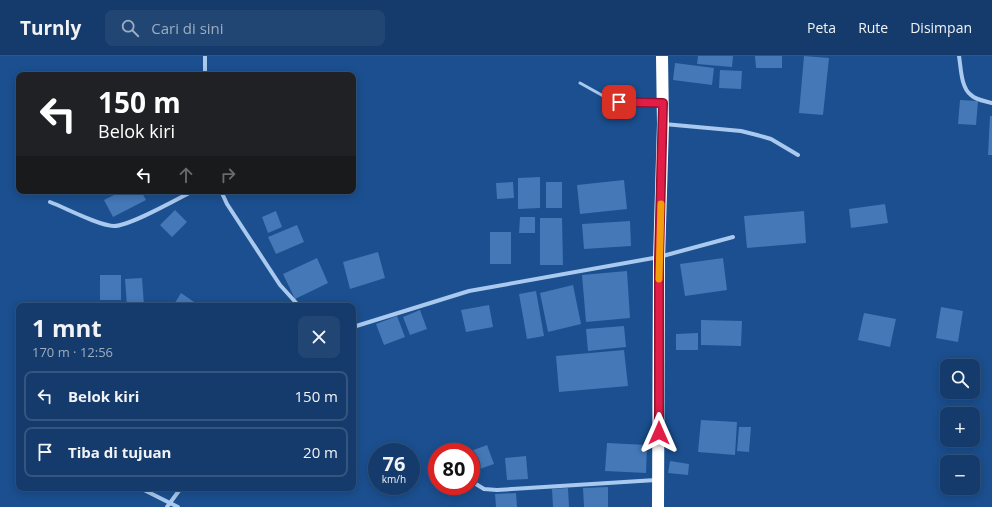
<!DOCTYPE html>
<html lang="id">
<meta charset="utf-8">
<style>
:root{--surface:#143b6b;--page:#214673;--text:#f1f3f6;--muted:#9dadc1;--line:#33557e}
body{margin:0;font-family:"Open Sans",sans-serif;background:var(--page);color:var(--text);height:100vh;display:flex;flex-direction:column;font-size:15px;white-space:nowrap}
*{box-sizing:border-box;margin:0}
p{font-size:13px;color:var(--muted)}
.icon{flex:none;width:22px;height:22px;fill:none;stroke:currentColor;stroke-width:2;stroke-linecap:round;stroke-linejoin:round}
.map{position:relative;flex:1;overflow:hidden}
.details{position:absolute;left:16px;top:247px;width:340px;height:188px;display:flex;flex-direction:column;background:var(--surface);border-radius:8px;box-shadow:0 2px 10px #0003,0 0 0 1px var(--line)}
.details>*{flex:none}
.hud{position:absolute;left:16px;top:16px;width:340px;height:122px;border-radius:8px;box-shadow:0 2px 10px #0003,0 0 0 1px var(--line);background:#202124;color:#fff;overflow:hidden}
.fabs{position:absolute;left:940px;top:303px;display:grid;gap:8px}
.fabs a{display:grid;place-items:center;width:40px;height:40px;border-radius:8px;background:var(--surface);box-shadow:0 2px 10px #0003,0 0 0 1px var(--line);font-size:20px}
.speed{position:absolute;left:368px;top:387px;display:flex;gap:8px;font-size:20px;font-weight:700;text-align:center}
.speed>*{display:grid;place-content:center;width:52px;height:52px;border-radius:50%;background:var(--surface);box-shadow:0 2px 10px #0003,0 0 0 1px var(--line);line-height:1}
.speed small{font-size:10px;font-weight:400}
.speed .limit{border:6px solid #d22;background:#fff;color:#111}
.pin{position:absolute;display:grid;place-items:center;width:34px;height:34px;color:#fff;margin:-17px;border-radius:8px;box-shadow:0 2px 6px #0006}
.me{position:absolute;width:44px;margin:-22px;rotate:0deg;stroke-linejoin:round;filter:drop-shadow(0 0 3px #0008)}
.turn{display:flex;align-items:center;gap:14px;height:84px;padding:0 16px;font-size:18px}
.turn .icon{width:52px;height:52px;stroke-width:2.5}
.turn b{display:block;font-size:28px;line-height:34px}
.lanes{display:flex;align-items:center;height:38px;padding:0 16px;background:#0003;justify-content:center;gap:20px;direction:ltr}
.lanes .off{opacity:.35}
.round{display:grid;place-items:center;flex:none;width:42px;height:42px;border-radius:8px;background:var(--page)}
.overview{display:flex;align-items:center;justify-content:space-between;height:68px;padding:0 16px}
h1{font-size:24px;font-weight:700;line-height:30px}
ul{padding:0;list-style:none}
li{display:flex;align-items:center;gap:12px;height:50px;margin:0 8px 6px;padding:0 8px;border:2px solid var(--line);border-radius:8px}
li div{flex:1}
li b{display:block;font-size:15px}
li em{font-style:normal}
header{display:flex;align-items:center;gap:24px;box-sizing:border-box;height:56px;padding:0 20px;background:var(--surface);border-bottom:1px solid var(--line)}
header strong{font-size:19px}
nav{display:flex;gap:22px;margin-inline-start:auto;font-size:14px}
.search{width:280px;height:36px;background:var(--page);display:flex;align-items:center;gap:10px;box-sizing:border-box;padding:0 14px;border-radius:8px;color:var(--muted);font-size:15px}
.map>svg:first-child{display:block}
.building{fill:#4478b7}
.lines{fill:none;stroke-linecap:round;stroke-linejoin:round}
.lane{stroke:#a9c9ee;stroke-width:3}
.street{stroke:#a9c9ee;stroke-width:4}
.highway{stroke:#fff;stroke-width:12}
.route-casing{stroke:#92132f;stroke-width:10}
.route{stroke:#e11d48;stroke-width:7}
.slow{stroke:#f59e0b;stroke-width:7}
</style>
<header>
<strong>Turnly</strong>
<div class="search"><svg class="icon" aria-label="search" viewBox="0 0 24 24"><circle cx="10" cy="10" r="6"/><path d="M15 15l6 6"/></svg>Cari di sini</div>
<nav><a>Peta</a><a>Rute</a><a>Disimpan</a></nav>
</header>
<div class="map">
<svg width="992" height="451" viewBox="0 0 992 451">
<rect width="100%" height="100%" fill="#1b4f8f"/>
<path class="building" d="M 698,0 L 733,0 L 732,11 L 697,8 Z
M 755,0 L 782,0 L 782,12 L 756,12 Z
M 804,0 L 829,2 L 823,59 L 799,57 Z
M 675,7 L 714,12 L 712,29 L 673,24 Z
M 720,14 L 742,15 L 741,33 L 719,32 Z
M 960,44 L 978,45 L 976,69 L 958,68 Z
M 990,60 L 992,60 L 992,99 L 988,99 Z
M 540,121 L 540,152 L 518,153 L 518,122 Z
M 624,124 L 627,153 L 580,158 L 577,129 Z
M 513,126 L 514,142 L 497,143 L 496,127 Z
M 546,126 L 562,126 L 562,152 L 546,152 Z
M 122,135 L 141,135 L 146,144 L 113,161 L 104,144 Z
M 885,148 L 888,167 L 851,172 L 849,153 Z
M 175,154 L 187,166 L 172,181 L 160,169 Z
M 276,155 L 282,171 L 268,177 L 262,161 Z
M 804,155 L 806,187 L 747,192 L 744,160 Z
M 520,161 L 535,161 L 535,177 L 519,177 Z
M 540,162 L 562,162 L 563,209 L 540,209 Z
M 630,165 L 631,190 L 584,193 L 582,168 Z
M 297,169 L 304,186 L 276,198 L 268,181 Z
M 490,176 L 511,176 L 511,208 L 490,208 Z
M 378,196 L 385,222 L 350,233 L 343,206 Z
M 317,202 L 328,227 L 295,243 L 283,218 Z
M 723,202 L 727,234 L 685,240 L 680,208 Z
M 627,215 L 630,262 L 586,266 L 582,219 Z
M 100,219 L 121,219 L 121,244 L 100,244 Z
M 142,222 L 144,250 L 127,250 L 125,223 Z
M 573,229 L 581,268 L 548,276 L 540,237 Z
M 536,235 L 544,280 L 527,283 L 519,238 Z
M 181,237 L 200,250 L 173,250 Z
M 489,249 L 493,271 L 466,276 L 461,254 Z
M 941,251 L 963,255 L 958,286 L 936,282 Z
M 420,254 L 427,273 L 410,279 L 403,261 Z
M 864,257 L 896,263 L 890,291 L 858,284 Z
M 397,260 L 405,281 L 384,289 L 376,268 Z
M 701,264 L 742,265 L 741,290 L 701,289 Z
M 624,270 L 626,291 L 588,295 L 586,273 Z
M 698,277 L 698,294 L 676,294 L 676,278 Z
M 624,294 L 628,330 L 559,336 L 556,300 Z
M 701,364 L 737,366 L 735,399 L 698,396 Z
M 739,371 L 751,371 L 749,396 L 737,395 Z
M 607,387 L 647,389 L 646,417 L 605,415 Z
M 487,389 L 494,408 L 471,416 L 471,395 Z
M 526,400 L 528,423 L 507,424 L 505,402 Z
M 670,405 L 689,408 L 688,419 L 668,417 Z
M 608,431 L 608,451 L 584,451 L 583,432 Z
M 568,432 L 569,451 L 553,451 L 552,433 Z
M 516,437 L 517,451 L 496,451 L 495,438 Z"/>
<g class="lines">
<path class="lane" d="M 580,27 L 607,42 L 619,46 L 659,47"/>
<path class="street" d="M 959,0 C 961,12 961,32 971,39 C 976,44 985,45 992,47
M 205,19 L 205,0
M 664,68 L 741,75 L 757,79 L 771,83 L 798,99
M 221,135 L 227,148 L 280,229 L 299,250
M 50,146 C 66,152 97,169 114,170 C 130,170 177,143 193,135
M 353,271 L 469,235 L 659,201 L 733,181
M 471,425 L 484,433 L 497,434 L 656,424
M 140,432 L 178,451
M 167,451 L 181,432"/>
<path class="highway" d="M 658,451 L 659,204 L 663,68 L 662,0"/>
</g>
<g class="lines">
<defs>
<path id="route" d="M 619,46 L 663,47 L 659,204 L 659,377"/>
</defs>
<use href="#route" class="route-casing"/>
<use href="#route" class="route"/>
<path class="slow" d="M 659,223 L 661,148"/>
</g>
</svg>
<div class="fabs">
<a><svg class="icon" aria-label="search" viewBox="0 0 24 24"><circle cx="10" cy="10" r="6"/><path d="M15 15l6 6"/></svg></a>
<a>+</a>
<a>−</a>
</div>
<div class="speed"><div>76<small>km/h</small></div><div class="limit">80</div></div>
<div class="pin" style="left:619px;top:46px;background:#d93025"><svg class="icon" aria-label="arrive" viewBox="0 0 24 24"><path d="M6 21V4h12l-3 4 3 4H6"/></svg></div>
<svg class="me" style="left:659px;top:377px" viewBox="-20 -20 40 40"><path d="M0-17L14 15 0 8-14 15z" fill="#e11d48" stroke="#fff" stroke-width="4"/></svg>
<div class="hud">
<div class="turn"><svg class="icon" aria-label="left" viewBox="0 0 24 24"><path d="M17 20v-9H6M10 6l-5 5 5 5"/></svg><div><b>150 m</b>Belok kiri</div></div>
<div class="lanes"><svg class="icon" aria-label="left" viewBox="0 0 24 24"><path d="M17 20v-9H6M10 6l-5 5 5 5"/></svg><svg class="icon off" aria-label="ahead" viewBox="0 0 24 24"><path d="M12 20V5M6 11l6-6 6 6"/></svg><svg class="icon off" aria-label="right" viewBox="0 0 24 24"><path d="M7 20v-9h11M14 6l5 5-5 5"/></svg></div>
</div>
<section class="details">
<div class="overview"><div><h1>1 mnt</h1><p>170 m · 12:56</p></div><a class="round"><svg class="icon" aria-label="close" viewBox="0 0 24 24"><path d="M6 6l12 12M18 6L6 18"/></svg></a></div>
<ul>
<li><svg class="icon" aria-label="left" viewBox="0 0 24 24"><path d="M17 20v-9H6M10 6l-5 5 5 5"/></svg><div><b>Belok kiri</b></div><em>150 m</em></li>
<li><svg class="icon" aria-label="arrive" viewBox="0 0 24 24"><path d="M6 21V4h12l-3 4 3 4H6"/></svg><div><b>Tiba di tujuan</b></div><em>20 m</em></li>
</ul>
</section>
</div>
